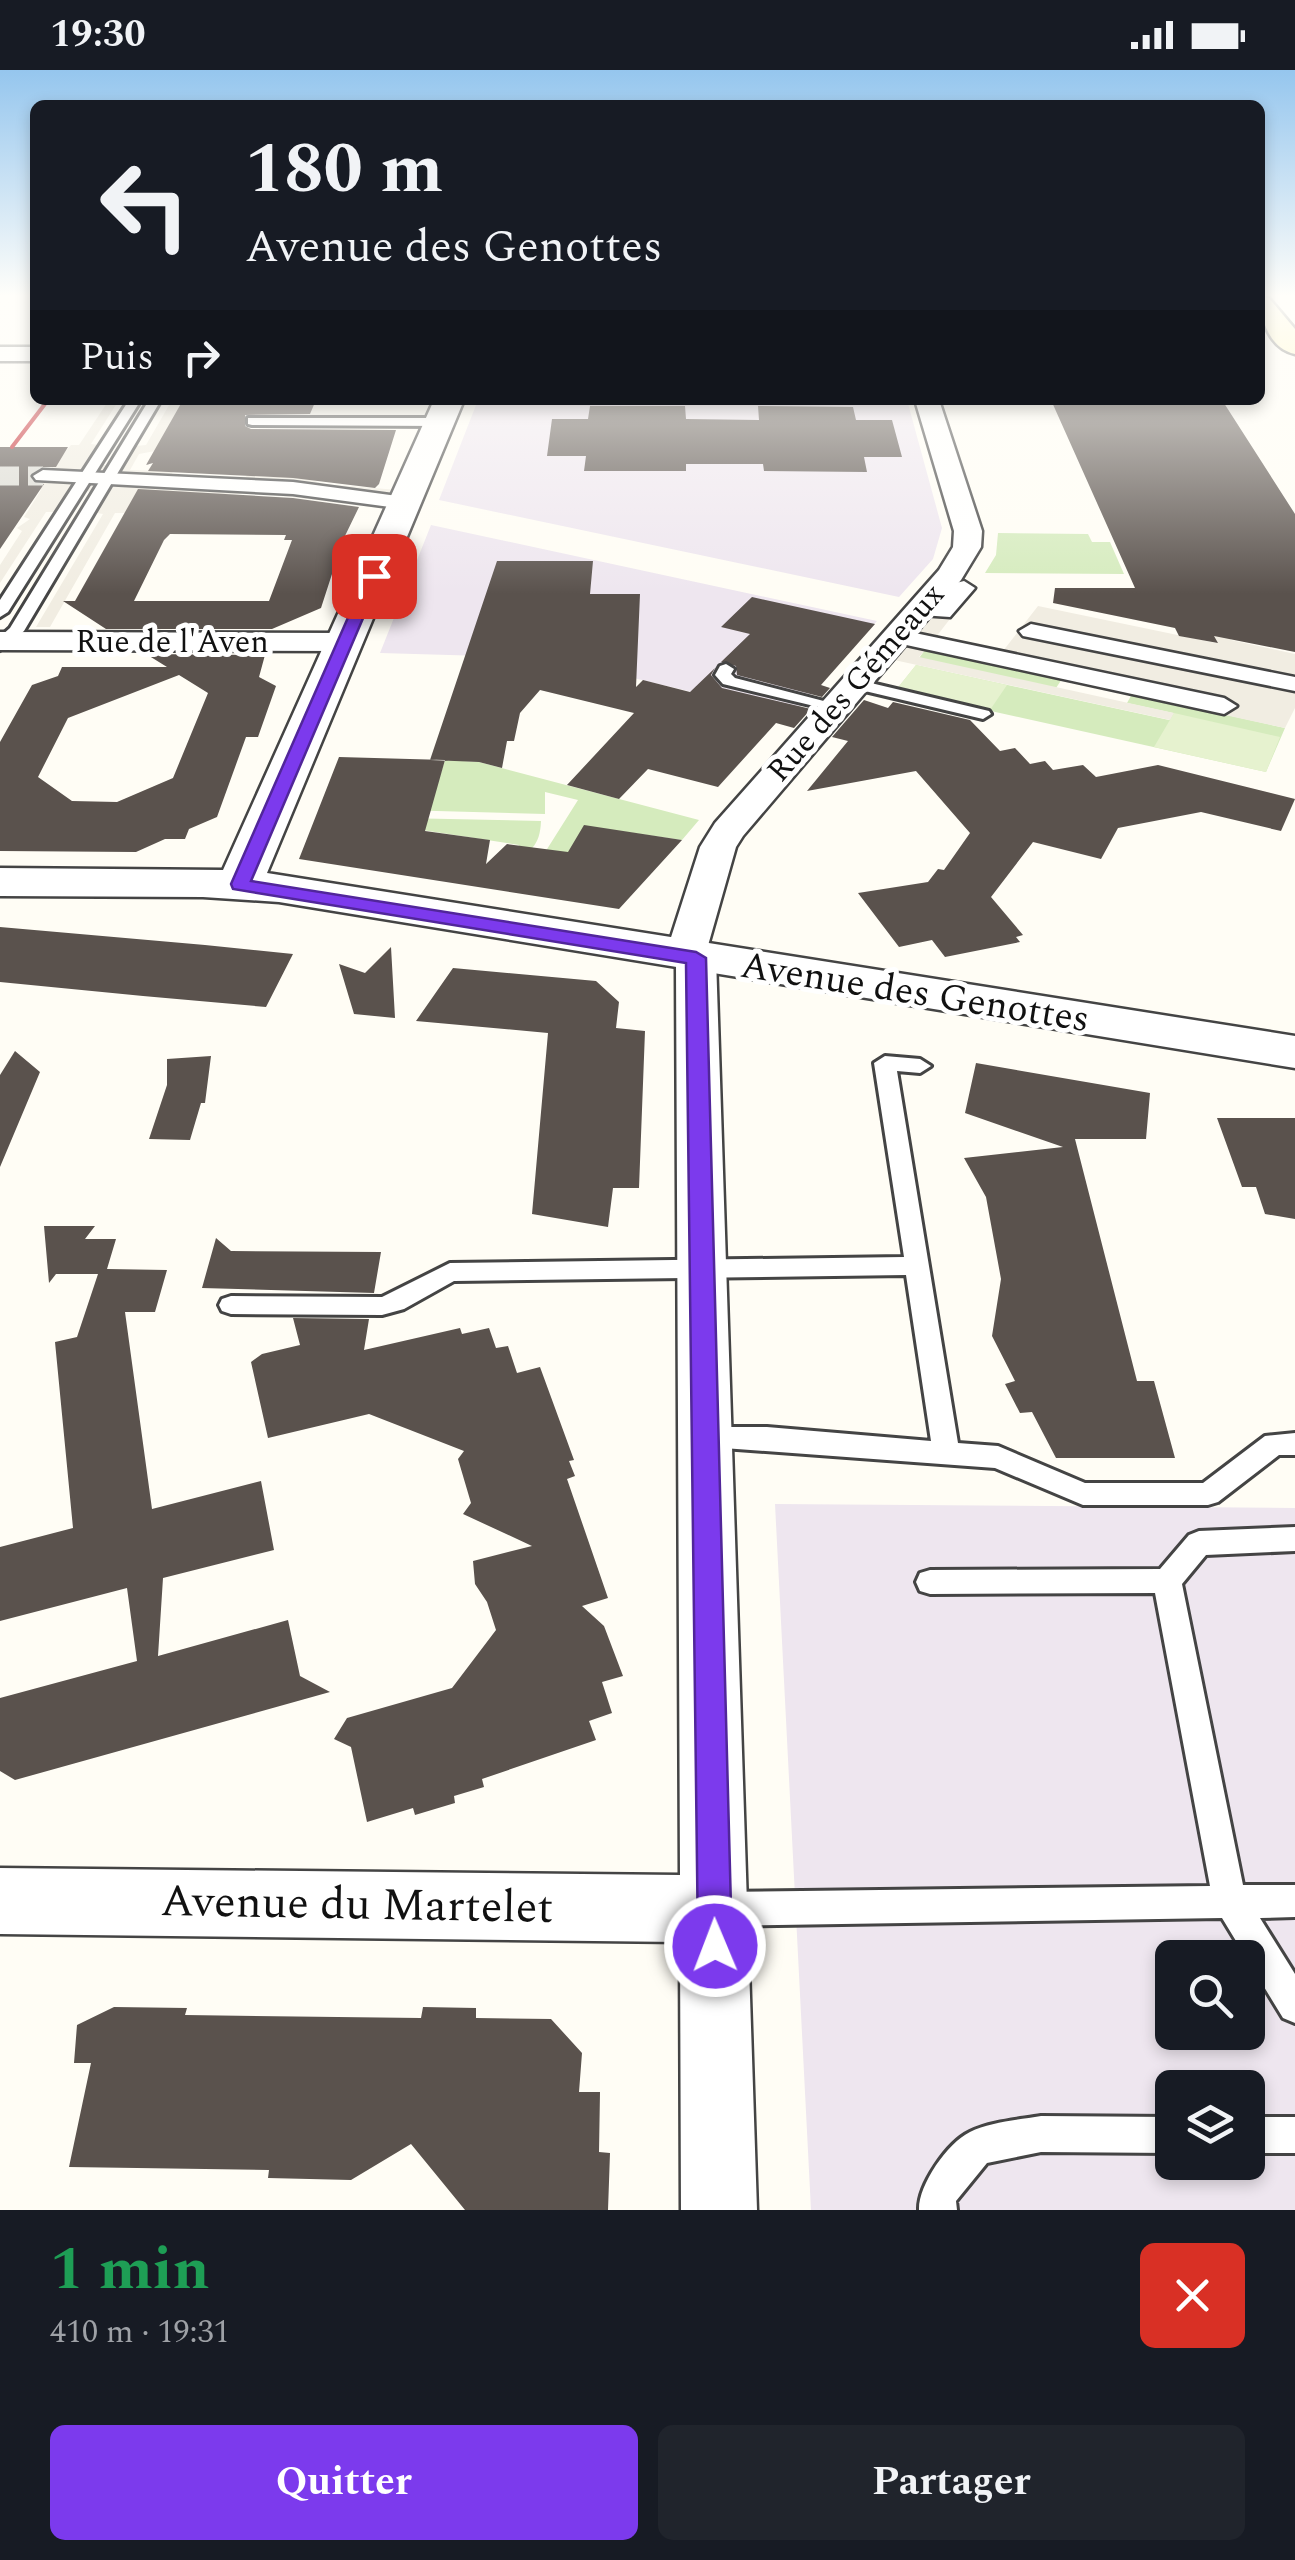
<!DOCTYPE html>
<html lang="fr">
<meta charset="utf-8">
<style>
:root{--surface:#171b24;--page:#20242c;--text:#f1f3f6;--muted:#9ea1a6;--accent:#7c3aed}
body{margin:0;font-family:Spectral,serif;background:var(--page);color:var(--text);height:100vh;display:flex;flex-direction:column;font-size:38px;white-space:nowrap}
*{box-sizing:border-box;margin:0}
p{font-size:32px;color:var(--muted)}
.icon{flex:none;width:55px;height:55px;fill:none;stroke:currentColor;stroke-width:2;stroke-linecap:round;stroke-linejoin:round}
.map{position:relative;height:2140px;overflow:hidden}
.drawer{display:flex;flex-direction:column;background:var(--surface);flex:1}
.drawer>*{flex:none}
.hud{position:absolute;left:30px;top:30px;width:1235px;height:305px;border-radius:15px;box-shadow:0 5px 15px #0003;background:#171b24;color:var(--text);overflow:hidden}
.buttons{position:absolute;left:1155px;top:1870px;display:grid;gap:20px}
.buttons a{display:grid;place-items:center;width:110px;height:110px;border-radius:15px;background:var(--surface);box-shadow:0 5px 15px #0003;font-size:50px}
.pin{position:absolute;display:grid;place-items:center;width:85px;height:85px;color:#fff;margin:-42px;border-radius:20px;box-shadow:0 5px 15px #0006}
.me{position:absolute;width:110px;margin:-55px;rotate:359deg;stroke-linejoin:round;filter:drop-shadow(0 0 8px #0008)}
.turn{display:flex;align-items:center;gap:35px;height:210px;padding:0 50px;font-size:45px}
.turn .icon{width:130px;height:130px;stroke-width:2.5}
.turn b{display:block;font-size:70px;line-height:85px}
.then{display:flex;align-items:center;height:95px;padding:0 50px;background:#0003;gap:20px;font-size:38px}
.round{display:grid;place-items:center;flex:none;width:105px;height:105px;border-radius:15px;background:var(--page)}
.overview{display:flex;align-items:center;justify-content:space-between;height:170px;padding:0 50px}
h1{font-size:60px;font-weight:700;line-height:75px;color:#1e9e55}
.action{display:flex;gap:20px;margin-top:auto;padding:20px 50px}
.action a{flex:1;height:115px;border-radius:15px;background:var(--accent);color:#fff;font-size:40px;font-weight:700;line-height:115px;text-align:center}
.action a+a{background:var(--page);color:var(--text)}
.status{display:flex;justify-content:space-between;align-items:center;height:70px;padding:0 50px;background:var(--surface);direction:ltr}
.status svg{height:28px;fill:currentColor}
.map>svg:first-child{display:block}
.industrial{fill:#eee6ef;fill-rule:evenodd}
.green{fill:#d5ebbd}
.pitch{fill:#e6f2cf}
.plaza{fill:#f1ede2}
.building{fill:#5a524d;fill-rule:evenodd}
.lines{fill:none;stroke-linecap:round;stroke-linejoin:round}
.pedestrian-tunnel{stroke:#dbdad3;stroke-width:19;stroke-dasharray:19 9;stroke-linecap:butt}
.service-casing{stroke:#444;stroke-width:6}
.pedestrian-casing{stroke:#444;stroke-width:5}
.minor-casing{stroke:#444;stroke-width:5}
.tertiary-casing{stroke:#444;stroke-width:5}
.secondary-casing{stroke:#333;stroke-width:5}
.service{fill:#fff;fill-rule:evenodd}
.pedestrian{fill:#fff;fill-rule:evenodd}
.minor{fill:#fff;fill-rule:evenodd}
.tertiary{fill:#fff;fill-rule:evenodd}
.secondary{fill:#fff6b0;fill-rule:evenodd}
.rail{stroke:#c4262e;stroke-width:4}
.route{fill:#7c3aed;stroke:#51269a;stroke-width:2.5}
.labels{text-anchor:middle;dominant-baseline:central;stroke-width:10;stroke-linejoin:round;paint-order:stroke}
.far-street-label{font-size:32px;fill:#111;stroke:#fff}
.street-label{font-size:38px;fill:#111;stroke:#fff}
.near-street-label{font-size:45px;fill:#111;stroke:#fff}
</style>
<div class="status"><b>19:30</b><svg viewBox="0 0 49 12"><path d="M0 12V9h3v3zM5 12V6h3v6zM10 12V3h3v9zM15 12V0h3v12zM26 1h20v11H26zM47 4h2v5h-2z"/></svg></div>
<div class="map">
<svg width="1295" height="2140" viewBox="0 0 1295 2140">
<rect width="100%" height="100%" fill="#fffdf5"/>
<path class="industrial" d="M 478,330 L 907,330 L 942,458 L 933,489 L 899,527 L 439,430 Z
M 431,455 L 877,551 L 792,646 L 550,588 L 380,583 Z
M 775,1434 L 1295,1438 L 1295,2140 L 811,2140 ZM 1172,1888 L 1248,1888 L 1248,1962 L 1172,1962 ZM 1172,2018 L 1248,2018 L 1248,2092 L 1172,2092 Z"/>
<path class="green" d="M 998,463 L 1088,464 L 1092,472 L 1110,472 L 1124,504 L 985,503 L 996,485 Z
M 925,580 L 1062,609 L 1056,618 L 919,588 Z
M 916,595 L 1169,650 L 1173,643 L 1127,633 L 1132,624 L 1285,658 L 1266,702 L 896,620 Z
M 445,690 L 479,692 L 699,750 L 682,770 L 584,756 L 548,818 L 525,814 L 578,730 L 545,722 L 545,744 L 400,740 L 440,706 Z
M 401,748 L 541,751 C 540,777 530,782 508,794 L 519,775 L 396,756 Z"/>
<path class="pitch" d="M 916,595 L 1007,615 L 990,640 L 896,620 Z
M 1174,643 L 1280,667 L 1266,702 L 1154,677 Z"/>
<path class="plaza" d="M 109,330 L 119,330 L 91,374 L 99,375 L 87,395 L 124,395 L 136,376 L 146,375 L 172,330 L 183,330 L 155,381 L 139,384 L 130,400 L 173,401 L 171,407 L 246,407 L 254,390 L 324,414 L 398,420 L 389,439 L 265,424 L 161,424 L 127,443 L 115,443 L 50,557 L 36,557 L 103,444 L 97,443 L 109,422 L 69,421 L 55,442 L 46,442 L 0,513 L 0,495 L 22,461 L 17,458 L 30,449 L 24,447 L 41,420 L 36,416 L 71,375 L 79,375 Z
M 949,512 L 974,518 L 936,567 L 1003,581 L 1038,536 L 1216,573 L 1213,563 L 1229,564 L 1231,570 L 1295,584 L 1295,638 L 1285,658 L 925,580 L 919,587 L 1174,643 L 1170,650 L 885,588 Z"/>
<path class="building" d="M 183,330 L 316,330 L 310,344 L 245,345 L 245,356 L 251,359 L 396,360 L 379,414 L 375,418 L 293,408 L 148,401 L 153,393 L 146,395 Z
M 1051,330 L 1222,330 L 1295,444 L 1295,582 L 1214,566 L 1218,573 L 1179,566 L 1175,558 L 1053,533 L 1055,518 L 1135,518 Z
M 590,336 L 685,336 L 686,349 L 759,350 L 758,336 L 853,337 L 856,350 L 892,350 L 902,387 L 864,387 L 867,402 L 764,401 L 763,394 L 686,394 L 686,401 L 584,401 L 586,386 L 547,386 L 552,349 L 588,349 Z
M 0,377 L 68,377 L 56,397 L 41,397 L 29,405 L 33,412 L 44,414 L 0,479 Z
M 138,419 L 293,428 L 359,437 L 343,470 L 321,538 L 272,559 L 106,559 L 63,531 L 75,531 ZM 170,464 L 286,465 L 284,470 L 292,470 L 269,531 L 134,531 L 164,470 Z
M 497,491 L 593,491 L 590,524 L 640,524 L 636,617 L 643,610 L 690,622 L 715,598 L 711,605 L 722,618 L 811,639 L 794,658 L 776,653 L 718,717 L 648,699 L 619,729 L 567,715 L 634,643 L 540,620 L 520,643 L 514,671 L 507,671 L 502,698 L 479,692 L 430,690 Z
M 752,527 L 875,554 L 821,615 L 830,618 L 822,627 L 737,605 L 736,596 L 721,592 L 750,564 L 721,557 Z
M 146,584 L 265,585 L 259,607 L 276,616 L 258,667 L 246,667 L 217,747 L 189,759 L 185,769 L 165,769 L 136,782 L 0,781 L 0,672 L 32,615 L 58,606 L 62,597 L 167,597 ZM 179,605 L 208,623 L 173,708 L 117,732 L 72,731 L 38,707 L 68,648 Z
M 864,630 L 888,638 L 893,632 L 970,650 L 1000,681 L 1015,678 L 1030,694 L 1045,691 L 1053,700 L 1083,695 L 1096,707 L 1158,695 L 1295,729 L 1281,761 L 1201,742 L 1118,758 L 1101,789 L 1033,772 L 991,827 L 1023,865 L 1016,867 L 1020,872 L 945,887 L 932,870 L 899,877 L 858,823 L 928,812 L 938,799 L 944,800 L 970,763 L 916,701 L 807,721 L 848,671 L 832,667 Z
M 339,687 L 445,690 L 425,761 L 490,770 L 486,794 L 507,774 L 568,782 L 584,755 L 682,770 L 619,839 L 299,789 Z
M 0,857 L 205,875 L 293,884 L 266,937 L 143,926 L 0,912 Z
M 391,877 L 395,948 L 354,944 L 339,894 L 365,903 Z
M 453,898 L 596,911 L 619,932 L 616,958 L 645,961 L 639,1118 L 613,1118 L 608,1157 L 532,1144 L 548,963 L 416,951 Z
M 15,981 L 40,1002 L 0,1097 L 0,1005 Z
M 211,986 L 205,1033 L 201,1033 L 190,1070 L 149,1069 L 167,1015 L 167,989 Z
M 976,993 L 1150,1023 L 1146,1069 L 1075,1069 L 1137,1311 L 1154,1311 L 1175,1388 L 1056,1388 L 1032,1342 L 1020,1343 L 1005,1314 L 1015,1311 L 992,1266 L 1001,1209 L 986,1127 L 964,1088 L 1063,1077 L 965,1043 Z
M 1217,1048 L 1295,1048 L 1295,1149 L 1265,1144 L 1256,1117 L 1242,1117 Z
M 44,1156 L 95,1156 L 85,1169 L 116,1169 L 107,1199 L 167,1200 L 155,1242 L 125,1242 L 152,1439 L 261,1411 L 274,1480 L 163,1508 L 158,1586 L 288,1550 L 300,1606 L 330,1622 L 15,1710 L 0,1701 L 0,1628 L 137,1591 L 127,1518 L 0,1551 L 0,1477 L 73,1458 L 55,1272 L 77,1267 L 98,1204 L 56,1204 L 49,1213 Z
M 216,1168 L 231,1181 L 381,1182 L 374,1223 L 202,1218 Z
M 293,1248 L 369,1249 L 364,1280 L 460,1258 L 462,1264 L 489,1258 L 496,1278 L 508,1276 L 517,1303 L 540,1297 L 574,1390 L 569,1391 L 575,1406 L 567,1409 L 608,1528 L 582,1536 L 604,1556 L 623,1606 L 602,1612 L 612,1643 L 589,1651 L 596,1670 L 482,1709 L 484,1717 L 454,1726 L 455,1733 L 415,1745 L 413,1738 L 367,1752 L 351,1677 L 334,1669 L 347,1648 L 452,1618 L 496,1560 L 487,1532 L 475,1514 L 473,1491 L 532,1476 L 463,1444 L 471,1433 L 458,1389 L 464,1381 L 369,1344 L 268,1368 L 251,1292 L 262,1284 L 300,1275 Z
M 114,1937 L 187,1938 L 185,1945 L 421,1948 L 423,1937 L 476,1938 L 476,1948 L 551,1949 L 582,1983 L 579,2022 L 600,2022 L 599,2082 L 610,2083 L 608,2140 L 465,2140 L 411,2074 L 351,2110 L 268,2108 L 269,2100 L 69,2097 L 91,1993 L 74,1993 L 77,1955 Z"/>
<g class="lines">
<path class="pedestrian-tunnel" d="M 0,406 L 43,406"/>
<defs>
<path id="service" d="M 129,330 L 141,330 L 8,542 L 0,547 L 0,530 Z
M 149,330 L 161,330 L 24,561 L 0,580 L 0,567 L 10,558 Z
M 248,348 L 440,348 L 446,352 L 440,356 L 252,355 L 248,354 Z
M 726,594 L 734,599 L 731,604 L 735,608 L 843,636 L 835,641 L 723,614 L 715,605 L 720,596 Z
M 854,609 L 989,641 L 991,644 L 983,649 L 848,617 L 848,611 Z
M 885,986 L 920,989 L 931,996 L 920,1003 L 897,1001 L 958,1373 L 998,1376 L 1085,1413 L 1203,1413 L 1265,1366 L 1295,1363 L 1295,1385 L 1279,1385 L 1218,1432 L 1208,1435 L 1083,1435 L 995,1398 L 696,1376 L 692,1368 L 696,1360 L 705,1357 L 767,1357 L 931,1371 L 906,1205 L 454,1211 L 404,1239 L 382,1245 L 231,1244 L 222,1241 L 219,1235 L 222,1229 L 231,1226 L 382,1227 L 450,1193 L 904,1187 L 874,993 Z
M 1295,1457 L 1295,1481 L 1206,1485 L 1182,1514 L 1243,1815 L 1295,1815 L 1295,1847 L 1260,1848 L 1295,1904 L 1295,1953 L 1283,1948 L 1222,1848 L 718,1856 L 706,1851 L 701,1839 L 706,1827 L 718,1822 L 1210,1816 L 1155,1523 L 930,1524 L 920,1521 L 916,1512 L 920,1503 L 930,1500 L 1160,1499 L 1189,1465 L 1199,1461 Z
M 1041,2046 L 1172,2047 L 1172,2083 L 1041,2082 L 987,2093 L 956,2131 L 957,2140 L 919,2140 C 918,2116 947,2073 970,2062 C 990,2052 1018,2050 1041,2046 Z
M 1248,2047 L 1295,2047 L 1295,2083 L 1248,2083 Z"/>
<path id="pedestrian" d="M 43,400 L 293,412 L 405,427 L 415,433 L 405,439 L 293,424 L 36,410 L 33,406 Z
M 964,511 L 975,518 L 950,547 L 921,545 L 909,538 L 921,531 L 937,534 L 956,513 Z
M 1031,554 L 1295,607 L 1295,621 L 1023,566 L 1019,561 Z
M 896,559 L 1224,628 L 1237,636 L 1224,644 L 888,571 L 884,566 L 888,561 Z"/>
<path id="minor" d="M 0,277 L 35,277 L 35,291 L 0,291 Z
M 915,330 L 939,330 L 982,461 L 981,477 L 961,510 L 743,766 L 736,777 L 707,879 L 716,888 L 757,2140 L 681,2140 L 680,1872 L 0,1864 L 0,1798 L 680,1805 L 676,896 L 665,886 L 700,777 L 715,753 L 939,500 L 953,477 L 954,461 Z
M 0,562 L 345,563 L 356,565 L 360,572 L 356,579 L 345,581 L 0,580 Z"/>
<path id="tertiary" d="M 434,330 L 464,330 L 267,803 L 1295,966 L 1295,998 L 279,832 L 203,827 L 0,826 L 0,798 L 223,800 Z"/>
<path id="secondary" d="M 1260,226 L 1269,228 L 1295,259 L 1295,284 C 1269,278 1260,249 1260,226 Z"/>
</defs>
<use href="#service" class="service-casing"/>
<use href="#pedestrian" class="pedestrian-casing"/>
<use href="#minor" class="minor-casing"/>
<use href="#tertiary" class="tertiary-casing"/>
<use href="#secondary" class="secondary-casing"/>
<use href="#service" class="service"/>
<use href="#pedestrian" class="pedestrian"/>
<use href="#minor" class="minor"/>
<use href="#tertiary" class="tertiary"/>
<use href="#secondary" class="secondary"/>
<path class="rail" d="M 12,377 L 48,330"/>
</g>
<linearGradient id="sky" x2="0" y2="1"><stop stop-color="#95c6ee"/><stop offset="0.43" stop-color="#fffefa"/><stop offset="1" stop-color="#fffefa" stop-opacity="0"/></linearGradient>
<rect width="1295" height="524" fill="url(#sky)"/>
<path class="route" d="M 368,502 L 381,506 L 251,811 L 696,882 L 706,888 L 732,1876 L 727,1888 L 715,1893 L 703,1888 L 698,1876 L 686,893 L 233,819 L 231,814 Z"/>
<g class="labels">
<g class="far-street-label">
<text x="172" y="572">Rue de l'Aven</text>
<text transform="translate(856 613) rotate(-49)">Rue des Gémeaux</text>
</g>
<g class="street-label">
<text transform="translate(915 923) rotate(9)">Avenue des Genottes</text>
</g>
<g class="near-street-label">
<text transform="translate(357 1835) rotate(1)">Avenue du Martelet</text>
</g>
</g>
</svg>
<div class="buttons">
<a><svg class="icon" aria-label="search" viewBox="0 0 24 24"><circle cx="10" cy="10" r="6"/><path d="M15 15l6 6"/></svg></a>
<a><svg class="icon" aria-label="layers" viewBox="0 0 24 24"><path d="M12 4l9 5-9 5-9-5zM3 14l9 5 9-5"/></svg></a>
</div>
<div class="pin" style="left:374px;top:506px;background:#d93025"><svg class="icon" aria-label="arrive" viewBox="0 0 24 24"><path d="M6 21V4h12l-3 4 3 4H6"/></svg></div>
<svg class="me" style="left:715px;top:1876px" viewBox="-20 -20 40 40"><circle r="17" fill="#7c3aed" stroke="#fff" stroke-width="3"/><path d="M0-11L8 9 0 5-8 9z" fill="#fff"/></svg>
<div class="hud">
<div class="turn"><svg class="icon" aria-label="left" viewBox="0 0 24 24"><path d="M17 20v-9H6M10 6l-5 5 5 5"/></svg><div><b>180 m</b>Avenue des Genottes</div></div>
<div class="then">Puis<svg class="icon" aria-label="right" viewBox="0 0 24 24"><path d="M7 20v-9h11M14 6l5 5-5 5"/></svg></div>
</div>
</div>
<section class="drawer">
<div class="overview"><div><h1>1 min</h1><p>410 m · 19:31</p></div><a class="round" style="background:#d93025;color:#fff"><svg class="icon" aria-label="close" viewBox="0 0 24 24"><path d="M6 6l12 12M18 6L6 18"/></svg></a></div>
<div class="action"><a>Quitter</a><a>Partager</a></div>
</section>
